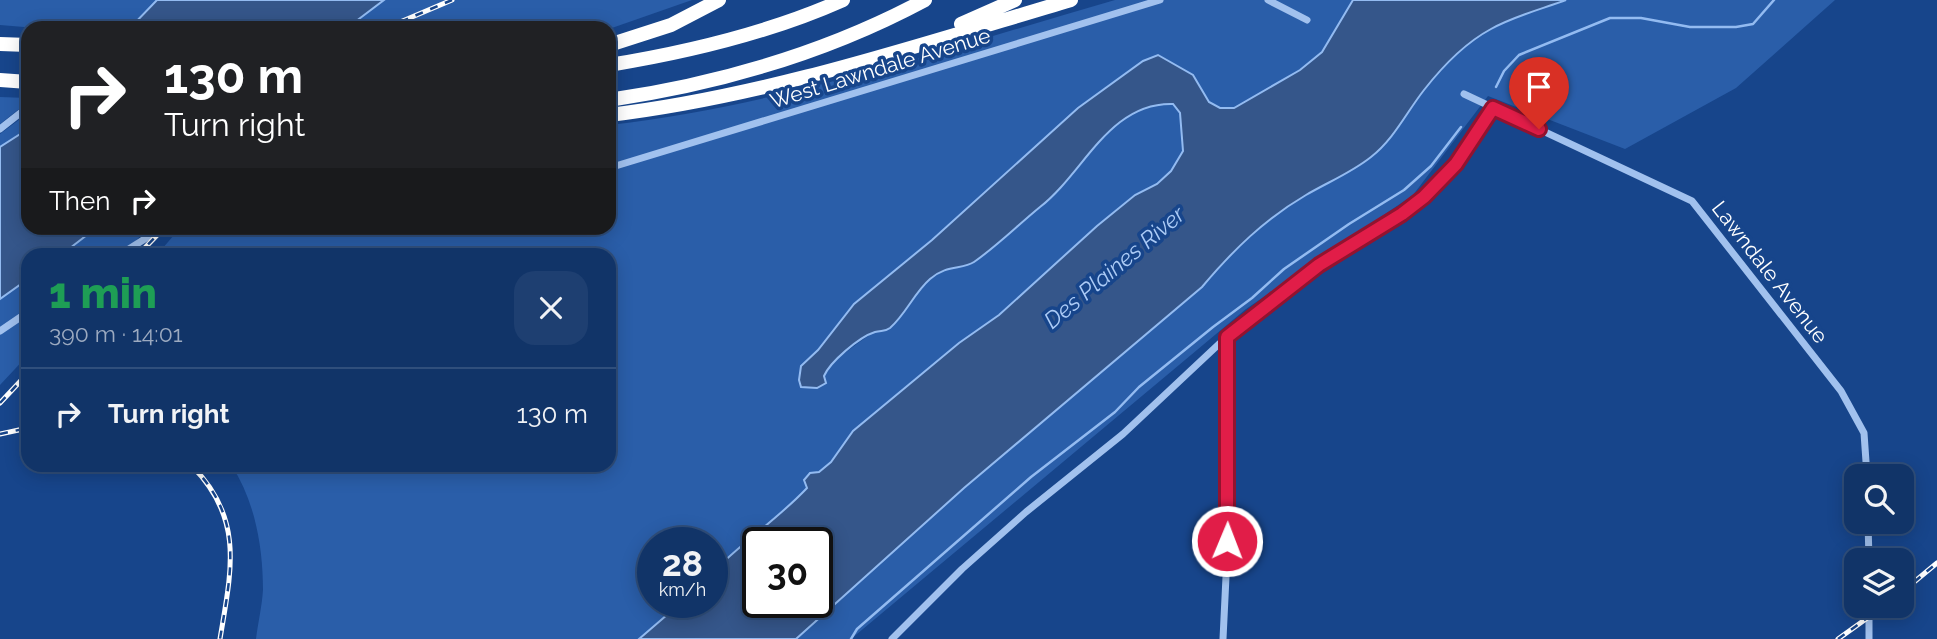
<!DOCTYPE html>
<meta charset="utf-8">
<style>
:root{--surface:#113468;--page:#1e3f71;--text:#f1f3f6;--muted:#9caac0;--line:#304f7c}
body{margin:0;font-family:Raleway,sans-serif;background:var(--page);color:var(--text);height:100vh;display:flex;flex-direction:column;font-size:26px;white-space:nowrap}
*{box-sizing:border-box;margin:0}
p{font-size:23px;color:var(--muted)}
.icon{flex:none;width:38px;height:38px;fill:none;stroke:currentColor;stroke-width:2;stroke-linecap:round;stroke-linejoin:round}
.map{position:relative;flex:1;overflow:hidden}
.side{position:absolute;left:21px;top:248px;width:595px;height:224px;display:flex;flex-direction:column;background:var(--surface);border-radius:21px;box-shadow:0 4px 18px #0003,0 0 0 2px var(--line)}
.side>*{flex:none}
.banner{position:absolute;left:21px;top:21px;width:595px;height:214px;border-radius:21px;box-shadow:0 4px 18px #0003,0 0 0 2px var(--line);background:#202124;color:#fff;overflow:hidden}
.controls{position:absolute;left:1844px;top:464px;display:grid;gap:14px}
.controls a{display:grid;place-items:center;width:70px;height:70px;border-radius:14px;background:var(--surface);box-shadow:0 4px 18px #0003,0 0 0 2px var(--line);font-size:35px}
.speed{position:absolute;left:637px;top:527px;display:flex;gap:14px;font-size:35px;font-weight:700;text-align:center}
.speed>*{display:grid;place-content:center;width:91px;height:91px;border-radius:50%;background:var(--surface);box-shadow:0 4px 18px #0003,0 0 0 2px var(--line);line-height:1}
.speed small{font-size:18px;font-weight:400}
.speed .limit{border:4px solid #111;border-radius:10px;background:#fff;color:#111}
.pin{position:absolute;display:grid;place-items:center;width:60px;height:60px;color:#fff;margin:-72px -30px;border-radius:50% 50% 50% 0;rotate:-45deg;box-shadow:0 0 7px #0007}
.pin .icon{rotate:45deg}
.me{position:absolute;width:77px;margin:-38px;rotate:1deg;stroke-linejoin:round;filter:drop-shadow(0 0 5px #0008)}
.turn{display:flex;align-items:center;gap:24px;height:147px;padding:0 28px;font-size:32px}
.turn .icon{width:91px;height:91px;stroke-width:2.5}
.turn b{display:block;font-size:49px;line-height:60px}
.then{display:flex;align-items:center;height:66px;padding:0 28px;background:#0003;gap:14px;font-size:26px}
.round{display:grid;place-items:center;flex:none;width:74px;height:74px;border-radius:21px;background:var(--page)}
.summary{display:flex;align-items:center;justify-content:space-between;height:119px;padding:0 28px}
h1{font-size:42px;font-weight:800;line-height:52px;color:#1e9e55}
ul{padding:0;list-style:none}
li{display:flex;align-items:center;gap:21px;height:91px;padding:0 28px;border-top:2px solid var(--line)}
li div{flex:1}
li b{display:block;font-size:26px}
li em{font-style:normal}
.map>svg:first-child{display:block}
.green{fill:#2a5ea9}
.water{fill:#35568a;stroke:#93bbf1;stroke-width:2;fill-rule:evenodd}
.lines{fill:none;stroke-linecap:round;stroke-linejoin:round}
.stream{stroke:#93bbf1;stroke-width:2.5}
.street{stroke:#a1c1ee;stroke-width:7}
.highway{stroke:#fff;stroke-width:14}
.rail-casing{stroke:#fff;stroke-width:5}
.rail{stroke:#17458b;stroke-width:2.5;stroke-dasharray:8;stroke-linecap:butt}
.route-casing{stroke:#92132f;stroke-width:18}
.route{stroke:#e11d48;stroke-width:12}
.labels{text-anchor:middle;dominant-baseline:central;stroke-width:7;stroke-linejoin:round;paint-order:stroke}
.street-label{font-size:21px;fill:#fff;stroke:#17458b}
.water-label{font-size:23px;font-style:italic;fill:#accbf6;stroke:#17458b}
</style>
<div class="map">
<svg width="1937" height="639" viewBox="0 0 1937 639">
<rect width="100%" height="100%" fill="#17458b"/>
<path class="green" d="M 0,0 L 157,0 L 130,28 L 36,28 L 0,25 Z
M 384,0 L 692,0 L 609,29 L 347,28 Z
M 1115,0 L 1353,0 C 1345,17 1335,37 1322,51 C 1308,68 1240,114 1220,108 C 1206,104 1199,86 1193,75 L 1143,61 L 1078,108 L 932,240 L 854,304 L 818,350 L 801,366 L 824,377 L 829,365 L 858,343 L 874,332 L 887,330 L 899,318 L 910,300 L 931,277 L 1011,230 L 1051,198 L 1117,123 L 1131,113 L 1155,103 L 1173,104 L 1180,113 L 1183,151 L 1171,171 L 1157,184 L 1134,195 L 1097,226 L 999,315 L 959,343 L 853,431 L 831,462 L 819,472 L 810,473 L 804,480 L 807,488 C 778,519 742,542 712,573 L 712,542 L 653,542 L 653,602 L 682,602 L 639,639 L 256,639 C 258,623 262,606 263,590 C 263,547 255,502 232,466 L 609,466 L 609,256 L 156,256 L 180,228 L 609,228 L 609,125 C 783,105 948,48 1115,0 Z
M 1566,0 L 1835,0 L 1736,88 L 1625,149 L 1488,96 L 1413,195 L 1246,309 L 851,639 L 795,639 L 881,558 L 1202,287 C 1233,250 1265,219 1306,195 C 1328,182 1351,173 1371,157 C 1394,139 1406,113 1424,90 C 1442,67 1465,43 1491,29 C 1514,16 1542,9 1566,0 Z
M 0,97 L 28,98 L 28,102 L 0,124 Z
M 28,113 L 28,129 L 0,147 L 0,134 Z
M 96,228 L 148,228 L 122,255 L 61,256 Z
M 28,279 L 28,355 L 0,385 L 0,299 Z"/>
<path class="water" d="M 157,0 L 384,0 L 347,28 L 130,28 Z
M 1353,0 L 1566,0 C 1542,9 1514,16 1491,29 C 1465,43 1442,67 1424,90 C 1406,113 1394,139 1371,157 C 1351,173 1328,182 1306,195 C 1265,219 1233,250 1202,287 L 964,488 L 796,639 L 639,639 L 682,602 L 712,602 L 712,573 C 742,542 778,519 807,488 L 804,480 L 810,473 L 819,472 L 831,462 L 853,431 L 959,343 L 999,315 L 1097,226 L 1135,195 L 1157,184 L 1171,171 L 1183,151 L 1180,113 L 1173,104 C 1109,102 1084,173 1040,207 C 1018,225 997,246 974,262 C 962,270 947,264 930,279 C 914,293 906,314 890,328 C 885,332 881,330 875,332 C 859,337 830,362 824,376 L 826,383 L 817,388 L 801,387 L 799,380 L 801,366 L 818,350 L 854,304 L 932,240 L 1078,108 L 1143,61 L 1158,55 L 1193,75 L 1209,102 L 1220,108 L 1234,108 L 1300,70 L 1322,52 ZM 758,542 L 817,542 L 817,602 L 758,602 Z
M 28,129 L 28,228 L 96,228 L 61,255 L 28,256 L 28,279 L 0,299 L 0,147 Z"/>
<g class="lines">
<path class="stream" d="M 1496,87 L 1504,71 L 1519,55 L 1610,18 L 1641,18 L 1690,27 L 1736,27 L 1753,24 L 1774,0
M 851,639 L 857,629 L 1031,477 L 1115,412 L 1139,387 L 1213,327 L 1252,298 L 1284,269 L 1349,224 L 1404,190 L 1431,166 L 1461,127"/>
<path class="street" d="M 1268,0 L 1307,20
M 1464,94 L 1692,201 L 1841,391 L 1864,433 L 1867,476
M 0,129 L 28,107
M 609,168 L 1160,0
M 118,256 L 162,228
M 0,331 L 28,312
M 1868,522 L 1869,560
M 892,639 L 962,569 L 1026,512 L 1123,434 L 1219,344 L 1319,265 L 1402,214 L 1424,197 L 1456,164 L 1493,108
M 1223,639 L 1227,556 L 1228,337
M 1869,639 L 1869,606"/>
<path class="highway" d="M 961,24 L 1015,0
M 0,44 L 28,45
M 609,45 L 671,25 L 719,0
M 609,65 C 689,52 769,33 843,0
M 0,80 L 28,82
M 609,100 C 718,84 828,52 925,0
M 609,115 C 767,96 919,45 1071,0"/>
<defs>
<path id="rail" d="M 386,28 L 452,0
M 137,256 L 164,228
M 0,403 L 28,373
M 0,434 L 28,428
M 192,466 C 245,519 231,572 220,639
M 1902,592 L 1937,563
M 1838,639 L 1884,606"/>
</defs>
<use href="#rail" class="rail-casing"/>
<use href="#rail" class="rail"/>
</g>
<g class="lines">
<defs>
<path id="route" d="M 1227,541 L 1227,337 L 1319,265 L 1402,214 L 1424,197 L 1456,164 L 1493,108 L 1539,129"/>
</defs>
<use href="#route" class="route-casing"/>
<use href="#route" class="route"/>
</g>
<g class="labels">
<g class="street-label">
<text transform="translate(880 68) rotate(-17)">West Lawndale Avenue</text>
<text transform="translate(1770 272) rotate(52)">Lawndale Avenue</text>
</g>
<g class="water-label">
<text transform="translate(1114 267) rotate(-40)">Des Plaines River</text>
</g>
</g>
</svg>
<div class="controls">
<a><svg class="icon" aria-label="search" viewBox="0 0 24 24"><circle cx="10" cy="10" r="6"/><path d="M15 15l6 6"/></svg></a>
<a><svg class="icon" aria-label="layers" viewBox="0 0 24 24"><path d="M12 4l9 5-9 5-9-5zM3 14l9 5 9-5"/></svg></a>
</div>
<div class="speed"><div>28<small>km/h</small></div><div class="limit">30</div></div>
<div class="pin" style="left:1539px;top:129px;background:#d93025"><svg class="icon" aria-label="arrive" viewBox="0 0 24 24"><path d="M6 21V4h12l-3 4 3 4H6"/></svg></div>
<svg class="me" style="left:1227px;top:541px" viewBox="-20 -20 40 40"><circle r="17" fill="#e11d48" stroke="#fff" stroke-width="3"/><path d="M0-11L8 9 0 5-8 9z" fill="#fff"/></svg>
<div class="banner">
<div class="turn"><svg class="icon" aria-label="right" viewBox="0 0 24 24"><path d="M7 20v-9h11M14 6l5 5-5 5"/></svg><div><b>130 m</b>Turn right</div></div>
<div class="then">Then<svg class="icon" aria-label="right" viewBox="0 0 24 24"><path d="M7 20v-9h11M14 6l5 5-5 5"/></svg></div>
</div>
<section class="side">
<div class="summary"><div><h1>1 min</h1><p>390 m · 14:01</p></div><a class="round"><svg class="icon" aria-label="close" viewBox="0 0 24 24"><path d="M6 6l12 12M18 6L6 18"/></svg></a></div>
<ul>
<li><svg class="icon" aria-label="right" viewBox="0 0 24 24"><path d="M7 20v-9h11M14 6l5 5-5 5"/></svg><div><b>Turn right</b></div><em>130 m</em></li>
</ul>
</section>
</div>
